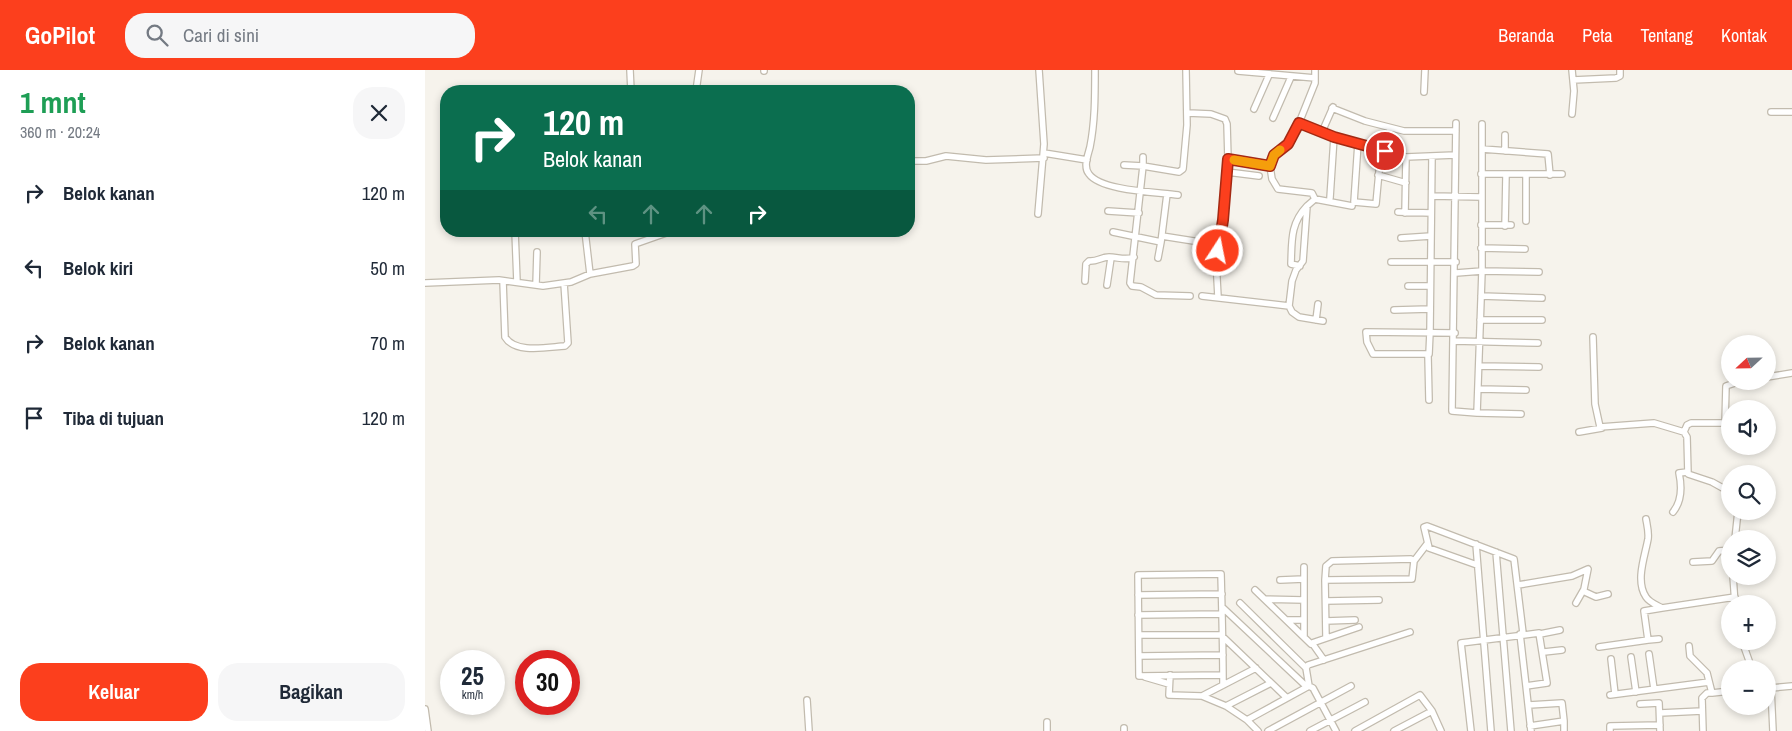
<!DOCTYPE html>
<html lang="id">
<meta charset="utf-8">
<style>
:root{--surface:#fff;--page:#f6f6f7;--text:#1f2937;--muted:#747a83;--accent:#fc3f1d}
body{margin:0;font-family:"Archivo Narrow",sans-serif;background:var(--page);color:var(--text);height:100vh;display:flex;flex-direction:column;font-size:19px;white-space:nowrap}
*{box-sizing:border-box;margin:0}
p{font-size:16px;color:var(--muted)}
.icon{flex:none;width:28px;height:28px;fill:none;stroke:currentColor;stroke-width:2;stroke-linecap:round;stroke-linejoin:round}
.map{position:relative;flex:1;overflow:hidden}
.drawer{display:flex;flex-direction:column;background:var(--surface);width:425px}
.drawer>*{flex:none}
.top-card{position:absolute;left:15px;top:15px;width:475px;height:152px;border-radius:20px;box-shadow:0 2px 8px #0003;background:#0b6e4f;color:#fff;overflow:hidden}
.needle{width:32px;rotate:248deg}
.controls{position:absolute;left:1296px;top:265px;display:grid;gap:10px}
.controls a{display:grid;place-items:center;width:55px;height:55px;border-radius:50%;background:var(--surface);box-shadow:0 2px 8px #0003;font-size:25px}
.speed{position:absolute;left:15px;top:580px;display:flex;gap:10px;font-size:25px;font-weight:700;text-align:center}
.speed>*{display:grid;place-content:center;width:65px;height:65px;border-radius:50%;background:var(--surface);box-shadow:0 2px 8px #0003;line-height:1}
.speed small{font-size:12px;font-weight:400}
.speed .limit{border:8px solid #d22;background:#fff;color:#111}
.pin{position:absolute;display:grid;place-items:center;width:42px;height:42px;color:#fff;margin:-21px;border:2px solid #fff;border-radius:50%;box-shadow:0 1px 5px #0007}
.me{position:absolute;width:55px;margin:-28px;rotate:11deg;stroke-linejoin:round;filter:drop-shadow(0 0 4px #0008)}
.turn{display:flex;align-items:center;gap:18px;height:105px;padding:0 20px;font-size:22px}
.turn .icon{width:65px;height:65px;stroke-width:2.5}
.turn b{display:block;font-size:35px;line-height:42px}
.lanes{display:flex;align-items:center;height:48px;padding:0 20px;background:#0003;justify-content:center;gap:25px;direction:ltr}
.lanes .off{opacity:.35}
.round{display:grid;place-items:center;flex:none;width:52px;height:52px;border-radius:20px;background:var(--page)}
.headline{display:flex;align-items:center;justify-content:space-between;height:85px;padding:0 20px}
h1{font-size:30px;font-weight:700;line-height:38px;color:#1e9e55}
.cta{display:flex;gap:10px;margin-top:auto;padding:10px 20px}
.cta a{flex:1;height:58px;border-radius:20px;background:var(--accent);color:#fff;font-size:20px;font-weight:700;line-height:58px;text-align:center}
.cta a+a{background:var(--page);color:var(--text)}
ul{padding:0;list-style:none}
li{display:flex;align-items:center;gap:15px;height:75px;padding:0 20px}
li div{flex:1}
li b{display:block;font-size:19px}
li em{font-style:normal}
header{display:flex;align-items:center;gap:30px;box-sizing:border-box;height:70px;padding:0 25px;background:var(--accent);color:#fff}
header strong{font-size:24px}
nav{display:flex;gap:28px;margin-inline-start:auto;font-size:18px}
.search{width:350px;height:45px;background:var(--page);display:flex;align-items:center;gap:12px;box-sizing:border-box;padding:0 18px;border-radius:20px;color:var(--muted);font-size:19px}
main{display:flex;flex:1;min-height:0}
.map>svg:first-child{display:block}
.lines{fill:none;stroke-linecap:round;stroke-linejoin:round}
.street-casing{stroke:#c2bbae;stroke-width:8}
.street{stroke:#fff;stroke-width:5.5}
.route-casing{stroke:#a42913;stroke-width:12}
.route{stroke:#fc3f1d;stroke-width:9}
.slow{stroke:#f59e0b;stroke-width:9}
</style>
<header>
<strong>GoPilot</strong>
<div class="search"><svg class="icon" aria-label="search" viewBox="0 0 24 24"><circle cx="10" cy="10" r="6"/><path d="M15 15l6 6"/></svg>Cari di sini</div>
<nav><a>Beranda</a><a>Peta</a><a>Tentang</a><a>Kontak</a></nav>
</header>
<main>
<section class="drawer">
<div class="headline"><div><h1>1 mnt</h1><p>360 m · 20:24</p></div><a class="round"><svg class="icon" aria-label="close" viewBox="0 0 24 24"><path d="M6 6l12 12M18 6L6 18"/></svg></a></div>
<ul>
<li><svg class="icon" aria-label="right" viewBox="0 0 24 24"><path d="M7 20v-9h11M14 6l5 5-5 5"/></svg><div><b>Belok kanan</b></div><em>120 m</em></li>
<li><svg class="icon" aria-label="left" viewBox="0 0 24 24"><path d="M17 20v-9H6M10 6l-5 5 5 5"/></svg><div><b>Belok kiri</b></div><em>50 m</em></li>
<li><svg class="icon" aria-label="right" viewBox="0 0 24 24"><path d="M7 20v-9h11M14 6l5 5-5 5"/></svg><div><b>Belok kanan</b></div><em>70 m</em></li>
<li><svg class="icon" aria-label="arrive" viewBox="0 0 24 24"><path d="M6 21V4h12l-3 4 3 4H6"/></svg><div><b>Tiba di tujuan</b></div><em>120 m</em></li>
</ul>
<div class="cta"><a>Keluar</a><a>Bagikan</a></div>
</section>
<div class="map">
<svg width="1367" height="661" viewBox="0 0 1367 661">
<rect width="100%" height="100%" fill="#f6f3ec"/>
<g class="lines">
<defs>
<path id="street" d="M 205,0 L 206,21
M 670,0 C 670,26 670,52 665,77 C 663,85 658,97 664,104 C 676,121 732,122 753,125
M 761,0 L 762,55 L 758,99 L 754,102 L 718,96 L 705,213 L 707,216 L 716,217 L 731,225 L 765,226
M 890,0 L 890,13 L 874,53 L 909,67 L 981,87 L 1030,85
M 1147,0 L 1149,21 L 1147,44
M 339,1 L 339,0
M 813,1 L 890,8
M 1148,10 L 1191,8 L 1195,6 L 1195,0
M 271,21 L 274,0
M 361,21 L 385,21
M 999,22 L 1000,0
M 907,38 L 940,51 L 979,61 L 1031,61
M 829,39 L 844,5
M 1346,42 L 1367,42
M 763,43 L 786,44 L 800,49 L 802,54 L 803,89 L 798,150 L 791,190 L 793,227
M 848,48 L 866,7
M 1031,53 L 1027,341 L 1052,343 L 1057,201 L 1057,54
M 897,62 L 908,37
M 933,73 L 929,132 L 951,134 L 956,80
M 1057,79 L 1123,84 L 1125,105
M 960,81 L 965,58
M 1080,81 L 1080,65
M 619,83 L 662,90
M 1007,86 L 1005,262 L 1004,284 L 948,284 L 942,272 L 941,262 L 1030,263
M 803,89 L 845,96 L 847,109 L 853,119 L 887,123 L 890,129
M 484,91 L 501,91 L 521,86 L 561,90 L 619,88
M 699,95 L 718,96 L 718,87
M 845,96 L 849,85 L 863,74 L 874,53
M 802,102 L 834,106
M 1056,104 L 1137,104
M 953,105 L 981,113
M 1007,126 L 1056,127
M 905,128 L 909,67
M 683,141 L 714,143
M 973,142 L 1006,143
M 980,143 L 981,87
M 613,144 L 619,74 L 614,0
M 1101,151 L 1101,106
M 1056,155 L 1086,155
M 1080,156 L 1081,105
M 90,161 L 92,212
M 160,161 L 165,204
M 688,162 L 736,172 L 742,124
M 737,166 L 794,175
M 976,168 L 1006,166
M 1056,178 L 1100,179
M 733,188 L 736,172
M 966,192 L 1031,192
M 875,196 L 866,194 C 867,171 865,154 882,136
M 1031,203 L 1057,201 L 1114,202
M 78,211 L 80,267 C 90,284 123,277 140,276 L 143,273 L 139,213
M 660,211 L 661,194 L 664,191 C 672,192 676,187 684,187 C 693,187 701,191 709,187
M 0,213 L 74,210 L 118,216 L 146,212 L 165,204 L 208,196 L 211,194 L 210,174 L 247,161
M 111,215 L 112,182
M 682,215 L 686,188
M 983,216 L 1005,216
M 777,226 L 864,236
M 1056,226 L 1117,228
M 969,240 L 1005,239
M 891,250 L 893,234
M 1055,250 L 1117,250
M 898,251 L 874,247 L 867,242 L 864,236 L 867,211 L 871,200 L 878,191 L 882,136 L 890,129 L 927,136
M 1168,267 L 1170,334 L 1175,357 L 1229,353 L 1259,362
M 1029,271 L 1113,273
M 1003,286 L 1004,330
M 1054,296 L 1114,297
M 1342,307 L 1367,303
M 1054,319 L 1101,320
M 1052,343 L 1096,344
M 1154,362 L 1177,358
M 1305,422 L 1287,412 L 1263,404 L 1262,367 L 1259,362 L 1262,355 L 1266,353 L 1300,353 L 1301,316 L 1316,311
M 1248,442 C 1257,431 1257,417 1254,403 L 1262,402
M 1221,449 C 1222,455 1224,462 1223,469 C 1220,486 1210,511 1221,527 C 1225,533 1232,535 1237,538 L 1310,527
M 1310,469 L 1313,441
M 1051,474 L 1066,661
M 1071,482 L 1086,661
M 986,489 L 989,491 L 987,509 L 900,510 L 901,496 L 907,491 Z
M 989,491 L 1002,474
M 1268,492 L 1287,491 L 1294,481 L 1305,480
M 1052,495 L 1004,478 L 999,457 L 1002,456 L 1089,489 L 1098,563
M 879,497 L 879,567
M 1308,506 L 1310,534
M 855,510 L 879,509
M 900,510 L 901,568
M 1093,515 L 1147,506 L 1163,499 L 1159,519 L 1151,533
M 830,520 L 886,574
M 1158,521 L 1171,527 L 1183,524
M 713,525 L 797,524
M 840,529 L 879,530
M 901,531 L 954,530
M 815,533 L 881,598
M 797,537 L 882,617
M 713,545 L 797,544
M 862,550 L 879,550
M 901,551 L 930,550
M 1095,564 L 1101,616
M 1115,564 L 1135,560
M 714,565 L 797,565
M 797,566 L 862,628
M 1223,570 L 1234,569
M 1317,571 L 1327,599
M 1264,576 L 1265,586 L 1282,603 L 1287,623 L 1305,621
M 1174,577 L 1223,570 L 1219,541 L 1237,538
M 1119,582 L 1137,580
M 1224,584 L 1229,619
M 714,586 L 798,585
M 1206,587 L 1211,622
M 1186,589 L 1190,624
M 899,590 L 887,573 L 934,557
M 745,605 L 744,625 L 777,626 L 801,636 L 822,650
M 798,605 L 714,606 L 713,505 L 796,504 C 797,541 798,578 798,615
M 720,607 L 744,614
M 884,616 L 881,598 L 883,595 L 985,562
M 1342,618 L 1346,618 L 1348,661
M 1346,618 L 1367,616
M 1185,625 L 1284,612
M 777,626 L 831,598
M 382,630 L 384,661
M 1215,634 L 1234,633 L 1235,661
M 1104,635 L 1137,633 L 1139,651
M 801,636 L 846,613
M 0,639 L 3,661
M 1235,643 L 1277,641
M 622,652 L 622,661
M 1105,656 L 1139,651 L 1139,661
M 699,661 L 699,658
M 833,661 L 822,650 L 884,616 L 888,618 L 911,661
M 843,661 L 926,616
M 885,661 L 940,632
M 930,661 L 995,625 L 1007,641 L 1016,661
M 969,661 L 1007,641
M 1046,661 L 1036,573 L 1114,563 L 1122,613 L 1101,616 L 1106,661
M 1185,661 L 1185,656 L 1235,655
M 1278,661 L 1277,628 L 1282,623 L 1287,623"/>
</defs>
<use href="#street" class="street-casing"/>
<use href="#street" class="street"/>
</g>
<g class="lines">
<defs>
<path id="route" d="M 793,181 L 798,150 L 803,89 L 845,96 L 849,85 L 863,74 L 874,53 L 909,67 L 960,81"/>
</defs>
<use href="#route" class="route-casing"/>
<use href="#route" class="route"/>
<path class="slow" d="M 809,90 L 845,96 L 849,85 L 855,80"/>
</g>
</svg>
<div class="controls">
<a><svg class="needle" viewBox="-14 -14 28 28"><path d="M0-13l5 13h-10z" fill="#e53935"/><path d="M0 13l5-13h-10z" fill="#747a83"/></svg></a>
<a><svg class="icon" aria-label="sound" viewBox="0 0 24 24"><path d="M4 9h4l5-4v14l-5-4H4zM17 9q2 3 0 6"/></svg></a>
<a><svg class="icon" aria-label="search" viewBox="0 0 24 24"><circle cx="10" cy="10" r="6"/><path d="M15 15l6 6"/></svg></a>
<a><svg class="icon" aria-label="layers" viewBox="0 0 24 24"><path d="M12 4l9 5-9 5-9-5zM3 14l9 5 9-5"/></svg></a>
<a>+</a>
<a>−</a>
</div>
<div class="speed"><div>25<small>km/h</small></div><div class="limit">30</div></div>
<div class="pin" style="left:960px;top:81px;background:#d93025"><svg class="icon" aria-label="arrive" viewBox="0 0 24 24"><path d="M6 21V4h12l-3 4 3 4H6"/></svg></div>
<svg class="me" style="left:793px;top:181px" viewBox="-20 -20 40 40"><circle r="17" fill="#fc3f1d" stroke="#fff" stroke-width="3"/><path d="M0-11L8 9 0 5-8 9z" fill="#fff"/></svg>
<div class="top-card">
<div class="turn"><svg class="icon" aria-label="right" viewBox="0 0 24 24"><path d="M7 20v-9h11M14 6l5 5-5 5"/></svg><div><b>120 m</b>Belok kanan</div></div>
<div class="lanes"><svg class="icon off" aria-label="left" viewBox="0 0 24 24"><path d="M17 20v-9H6M10 6l-5 5 5 5"/></svg><svg class="icon off" aria-label="ahead" viewBox="0 0 24 24"><path d="M12 20V5M6 11l6-6 6 6"/></svg><svg class="icon off" aria-label="ahead" viewBox="0 0 24 24"><path d="M12 20V5M6 11l6-6 6 6"/></svg><svg class="icon" aria-label="right" viewBox="0 0 24 24"><path d="M7 20v-9h11M14 6l5 5-5 5"/></svg></div>
</div>
</div>
</main>
